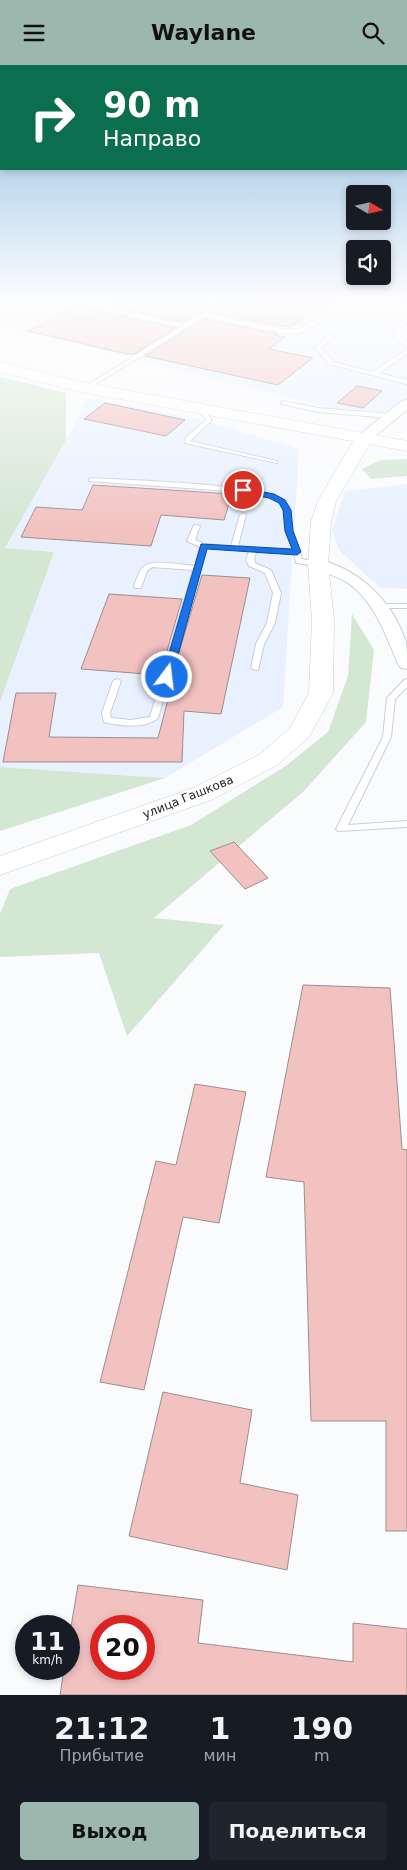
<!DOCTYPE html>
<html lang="ru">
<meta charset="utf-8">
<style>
:root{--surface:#171b24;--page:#20242c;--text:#f1f3f6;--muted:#9ea1a6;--accent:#9cb7ae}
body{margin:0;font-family:"DejaVu Sans",sans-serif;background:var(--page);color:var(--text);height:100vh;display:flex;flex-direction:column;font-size:19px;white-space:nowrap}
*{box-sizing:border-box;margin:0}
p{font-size:16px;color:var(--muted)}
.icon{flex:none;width:28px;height:28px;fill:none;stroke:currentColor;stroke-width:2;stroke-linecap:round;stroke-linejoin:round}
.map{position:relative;height:1630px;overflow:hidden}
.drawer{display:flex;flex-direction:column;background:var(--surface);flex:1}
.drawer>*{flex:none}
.hud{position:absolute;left:0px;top:0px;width:408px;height:105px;box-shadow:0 2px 8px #0003;background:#0b6e4f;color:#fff;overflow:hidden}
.needle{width:32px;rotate:99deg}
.buttons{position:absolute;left:346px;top:120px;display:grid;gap:10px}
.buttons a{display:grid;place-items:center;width:45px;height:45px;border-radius:5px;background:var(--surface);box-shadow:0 2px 8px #0003;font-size:25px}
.speed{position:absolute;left:15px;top:1550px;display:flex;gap:10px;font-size:25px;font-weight:700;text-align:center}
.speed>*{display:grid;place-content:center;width:65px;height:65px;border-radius:50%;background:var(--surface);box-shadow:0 2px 8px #0003;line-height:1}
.speed small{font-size:12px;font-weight:400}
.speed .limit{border:8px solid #d22;background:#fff;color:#111}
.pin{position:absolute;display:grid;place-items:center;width:42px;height:42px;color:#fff;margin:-21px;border:2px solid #fff;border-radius:50%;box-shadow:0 1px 5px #0007}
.me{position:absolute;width:55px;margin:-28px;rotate:15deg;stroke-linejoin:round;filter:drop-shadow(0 0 4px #0008)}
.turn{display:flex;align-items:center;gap:18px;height:105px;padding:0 20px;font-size:22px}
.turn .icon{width:65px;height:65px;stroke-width:2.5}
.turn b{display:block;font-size:35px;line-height:42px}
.eta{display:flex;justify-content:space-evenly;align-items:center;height:85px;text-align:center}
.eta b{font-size:30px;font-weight:700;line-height:35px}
.button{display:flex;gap:10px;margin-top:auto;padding:10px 20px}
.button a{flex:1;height:58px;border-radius:5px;background:var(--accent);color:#111;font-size:20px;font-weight:700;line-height:58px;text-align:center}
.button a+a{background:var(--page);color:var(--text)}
header{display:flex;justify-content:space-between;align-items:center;height:65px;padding:0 20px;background:var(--accent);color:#111;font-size:22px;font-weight:700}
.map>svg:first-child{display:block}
.built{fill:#e9f1ff}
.green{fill:#d4e7d3}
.building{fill:#f2c2c1;stroke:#9b8e8d;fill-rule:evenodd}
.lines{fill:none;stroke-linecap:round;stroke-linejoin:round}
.lane-casing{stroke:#c8ced9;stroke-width:2}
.street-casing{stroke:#c8ced9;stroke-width:2}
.secondary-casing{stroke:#c8ced9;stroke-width:1}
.primary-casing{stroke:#c8ced9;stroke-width:1}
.lane{fill:#fff;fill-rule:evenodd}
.street{fill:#fff;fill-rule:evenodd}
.secondary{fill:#fff;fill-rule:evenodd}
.primary{fill:#fff;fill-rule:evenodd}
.route{fill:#1a73e8;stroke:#114b97}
.labels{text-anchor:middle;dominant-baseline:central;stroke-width:4.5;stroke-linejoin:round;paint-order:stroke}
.street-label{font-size:12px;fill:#202226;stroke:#fff}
</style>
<header><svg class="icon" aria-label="menu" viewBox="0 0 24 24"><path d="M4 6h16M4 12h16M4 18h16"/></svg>Waylane<svg class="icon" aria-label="search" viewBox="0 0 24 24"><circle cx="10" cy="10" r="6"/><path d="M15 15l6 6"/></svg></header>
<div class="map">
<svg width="407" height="1630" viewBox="0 0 407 1630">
<rect width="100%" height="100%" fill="#fafbfd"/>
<path class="built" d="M 0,236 L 407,236 L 407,346 L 390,358 L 0,261 Z
M 88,333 L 194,353 L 299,384 L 283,642 L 165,713 L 0,702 L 0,637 L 54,487 L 4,483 L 66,375 Z
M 407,419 L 407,524 L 380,523 L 339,485 L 332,465 L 345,426 Z"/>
<path class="green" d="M 0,312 L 66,328 L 66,375 L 5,483 L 54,487 L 0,637 Z
M 407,394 L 407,411 L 371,414 L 362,404 L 380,395 Z
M 352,549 L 374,585 L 366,657 L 304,726 L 154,853 L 224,860 L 127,971 L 99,888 L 0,892 L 0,849 L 10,824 L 191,760 L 287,700 L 328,667 L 348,611 Z
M 0,702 L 165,713 L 0,766 Z"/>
<path class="building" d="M 118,236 L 211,236 L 200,248 L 184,257 L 108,241 Z
M 221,236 L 337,236 L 289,262 L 211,248 Z
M 78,240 L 94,245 L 176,263 L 134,289 L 127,289 L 28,266 Z
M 204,254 L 277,269 L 274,270 L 285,272 L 269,284 L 313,293 L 278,320 L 145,291 Z
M 357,321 L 382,326 L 363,343 L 337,338 Z
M 105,338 L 185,355 L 166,371 L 84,354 Z
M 93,420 L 232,429 L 224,455 L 161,450 L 151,481 L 21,472 L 36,442 L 82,445 Z
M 202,510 L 250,513 L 221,649 L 184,646 L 182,697 L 3,697 L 16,628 L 56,628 L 49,672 L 158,673 L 174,611 L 172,611 Z
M 109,529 L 182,534 L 160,610 L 81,604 Z
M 234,777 L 255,799 L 268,813 L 245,824 L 210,786 Z
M 303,920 L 390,923 L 402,1084 L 407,1085 L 407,1466 L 386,1466 L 386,1356 L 311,1356 L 304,1117 L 266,1112 Z
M 195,1019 L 246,1027 L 219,1158 L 183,1152 L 144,1325 L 100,1317 L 156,1096 L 176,1100 Z
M 163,1327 L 252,1345 L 240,1418 L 298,1430 L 287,1505 L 129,1471 Z
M 78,1520 L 203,1535 L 198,1578 L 353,1597 L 353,1558 L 407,1564 L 407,1630 L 60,1630 L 64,1604 L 69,1604 L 69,1574 ZM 101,1561 L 144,1561 L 144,1604 L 101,1604 Z"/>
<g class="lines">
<defs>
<path id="lane" d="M 89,236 L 94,236 L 94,239 L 97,241 L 184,259 L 201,249 L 214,236 L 219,236 L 207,249 L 283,264 L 299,264 L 352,236 L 359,236 L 300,268 L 283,268 L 204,252 L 86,325 L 84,324 L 84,322 L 181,262 L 94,243 L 89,241 Z
M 407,253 L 407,257 L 402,260 L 400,272 L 407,277 L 407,282 L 394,272 L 396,259 Z
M 329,270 L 334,271 L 321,282 L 333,297 L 373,307 L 407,284 L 407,289 L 379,308 L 407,315 L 407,319 L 329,299 L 315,282 Z
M 283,336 L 318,343 L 391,349 L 394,351 L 391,353 L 318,347 L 281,339 L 281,337 Z
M 201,342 L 203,343 L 212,355 L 190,376 L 277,396 L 277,398 L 185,378 L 186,372 L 206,355 L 198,344 Z
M 91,413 C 123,415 268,419 285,436 C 293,445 290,455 293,465 C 295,475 300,484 302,494 L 318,497 L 322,499 L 318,501 L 296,498 L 294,489 L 256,487 L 254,495 L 255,498 L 271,505 L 281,528 L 275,558 L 264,579 L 258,605 L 255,605 L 251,603 L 256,579 L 267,558 L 273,528 L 265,508 L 249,501 L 246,495 L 249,486 L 207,483 L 158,653 C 145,664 120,661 104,657 L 102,648 L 113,616 L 117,614 L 121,616 L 110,648 L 111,653 L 131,655 L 150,652 L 193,505 L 152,502 L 147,506 L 141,523 L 135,523 L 134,521 C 137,514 139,504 146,500 C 154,495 184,500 195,501 L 200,482 L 187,476 L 194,460 L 200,461 L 195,475 L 205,479 L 231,481 L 240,450 L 243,448 L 246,450 L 238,481 L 293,485 L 285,465 L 284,445 L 279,438 L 270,433 L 243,427 L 89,416 L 89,414 Z
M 376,539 L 407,539 L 407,543 L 376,543 Z
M 407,614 L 407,622 L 395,634 L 391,672 L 348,760 L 407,756 L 407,762 L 338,766 L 336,764 L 383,672 L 387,633 L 404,615 Z"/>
<path id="street" d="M 407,335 L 407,345 L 369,376 L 359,376 L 357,373 L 359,370 L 402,336 Z
M 318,494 C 360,505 392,535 406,577 C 407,585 407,596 407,604 L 401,603 L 398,599 C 386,570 374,536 348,518 C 339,512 314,504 310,499 L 312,496 Z"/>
<path id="secondary" d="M 364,368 L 370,369 L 373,373 L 336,436 L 331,457 L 328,499 L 334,555 L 333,628 L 309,672 L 277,700 L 211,735 L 0,810 L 0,791 L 193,723 L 259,690 L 290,663 L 309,628 L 312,555 L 308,499 L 311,457 L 318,436 L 355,373 L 358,369 Z"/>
<path id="primary" d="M 0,297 L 86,318 L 407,376 L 407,386 L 86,328 L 0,307 Z"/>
</defs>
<use href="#lane" class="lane-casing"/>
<use href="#street" class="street-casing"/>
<use href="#secondary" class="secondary-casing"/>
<use href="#primary" class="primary-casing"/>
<use href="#lane" class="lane"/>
<use href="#street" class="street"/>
<use href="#secondary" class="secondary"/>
<use href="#primary" class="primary"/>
</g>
<linearGradient id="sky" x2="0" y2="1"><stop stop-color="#86bae0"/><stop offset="0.51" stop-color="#fdfdfe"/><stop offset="1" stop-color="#fdfdfe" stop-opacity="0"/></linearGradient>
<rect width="407" height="465" fill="url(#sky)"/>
<path class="route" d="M 243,423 L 274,429 L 285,435 L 291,445 L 293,466 L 301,487 L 297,490 L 207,484 L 172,612 L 170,615 L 164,615 L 162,612 L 201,479 L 292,484 L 285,466 L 283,445 L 279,438 L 269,433 L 240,427 L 240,424 Z"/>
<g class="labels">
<g class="street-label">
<text transform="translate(188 732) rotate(-22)">улица Гашкова</text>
</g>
</g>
</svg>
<div class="buttons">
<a><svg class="needle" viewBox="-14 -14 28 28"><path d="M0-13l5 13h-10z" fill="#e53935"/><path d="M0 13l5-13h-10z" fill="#9ea1a6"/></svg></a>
<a><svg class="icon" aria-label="sound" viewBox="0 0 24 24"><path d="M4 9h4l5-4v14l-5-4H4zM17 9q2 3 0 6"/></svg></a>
</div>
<div class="speed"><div>11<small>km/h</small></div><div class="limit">20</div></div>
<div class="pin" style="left:243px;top:425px;background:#d93025"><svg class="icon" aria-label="arrive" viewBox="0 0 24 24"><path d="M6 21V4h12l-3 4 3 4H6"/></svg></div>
<svg class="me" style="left:167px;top:612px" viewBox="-20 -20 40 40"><circle r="17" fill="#1a73e8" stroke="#fff" stroke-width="3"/><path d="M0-11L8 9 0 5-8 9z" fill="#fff"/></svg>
<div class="hud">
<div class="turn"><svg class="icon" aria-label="right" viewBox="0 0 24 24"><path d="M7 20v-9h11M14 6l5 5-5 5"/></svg><div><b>90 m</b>Направо</div></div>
</div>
</div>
<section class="drawer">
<div class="eta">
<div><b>21:12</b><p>Прибытие</p></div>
<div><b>1</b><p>мин</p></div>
<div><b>190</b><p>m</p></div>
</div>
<div class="button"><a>Выход</a><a>Поделиться</a></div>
</section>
